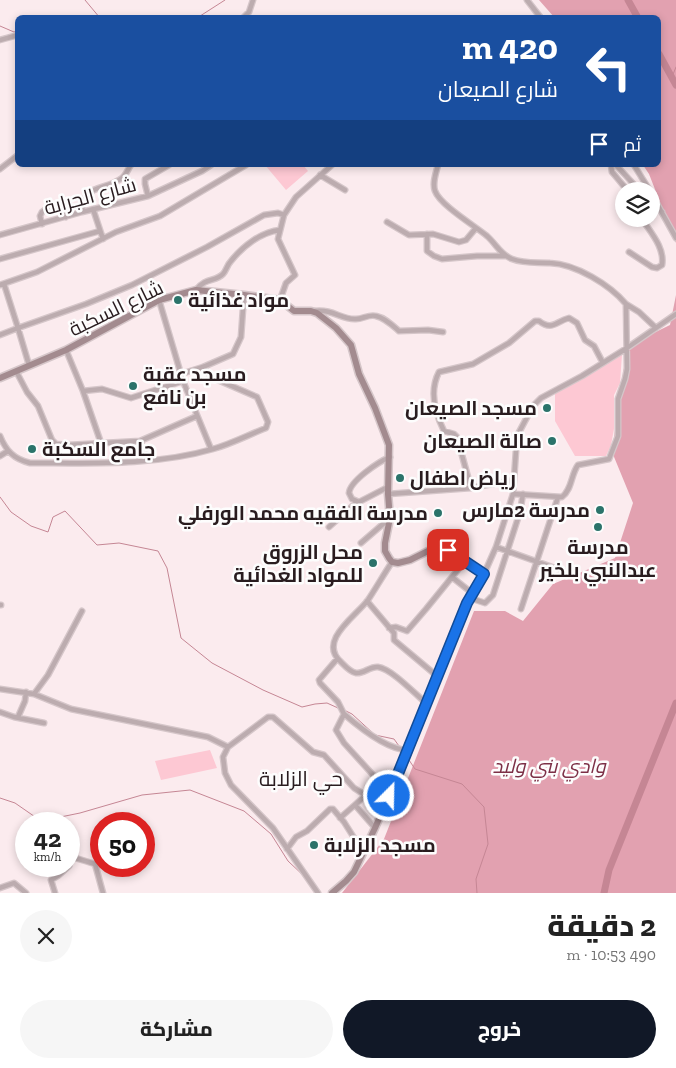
<!DOCTYPE html>
<html lang="ar">
<meta charset="utf-8">
<style>
:root{--surface:#fff;--page:#f6f6f6;--text:#222;--muted:#767676;--accent:#111827}
body{margin:0;font-family:"Zilla Slab",Cairo,serif;background:var(--page);color:var(--text);direction:rtl;height:100vh;display:flex;flex-direction:column;font-size:19px;white-space:nowrap}
*{box-sizing:border-box;margin:0}
p{font-size:16px;color:var(--muted)}
.icon{flex:none;width:28px;height:28px;fill:none;stroke:currentColor;stroke-width:2;stroke-linecap:round;stroke-linejoin:round}
.map{position:relative;height:893px;overflow:hidden;direction:ltr}
.panel{display:flex;flex-direction:column;background:var(--surface);flex:1}
.panel>*{flex:none}
.top-card{position:absolute;left:15px;top:15px;width:646px;height:152px;border-radius:8px;box-shadow:0 2px 8px #0003;direction:rtl;background:#1a4fa0;color:#fff;overflow:hidden}
.controls{position:absolute;left:615px;top:182px;display:grid;gap:10px}
.controls a{display:grid;place-items:center;width:45px;height:45px;border-radius:50%;background:var(--surface);box-shadow:0 2px 8px #0003;font-size:25px}
.speed{position:absolute;left:15px;top:812px;display:flex;gap:10px;font-size:25px;font-weight:700;text-align:center}
.speed>*{display:grid;place-content:center;width:65px;height:65px;border-radius:50%;background:var(--surface);box-shadow:0 2px 8px #0003;line-height:1}
.speed small{font-size:12px;font-weight:400}
.speed .limit{border:8px solid #d22;background:#fff;color:#111}
.pin{position:absolute;display:grid;place-items:center;width:42px;height:42px;color:#fff;margin:-21px;border-radius:10px;box-shadow:0 2px 8px #0006}
.me{position:absolute;width:55px;margin:-28px;rotate:23deg;stroke-linejoin:round;filter:drop-shadow(0 0 4px #0008)}
.turn{display:flex;align-items:center;gap:18px;height:105px;padding:0 20px;font-size:22px}
.turn .icon{width:65px;height:65px;stroke-width:2.5}
.turn b{display:block;font-size:35px;line-height:42px}
.then{display:flex;align-items:center;height:48px;padding:0 20px;background:#0003;gap:10px;font-size:19px}
.round{display:grid;place-items:center;flex:none;width:52px;height:52px;border-radius:26px;background:var(--page)}
.summary{display:flex;align-items:center;justify-content:space-between;height:85px;padding:0 20px}
h1{font-size:30px;font-weight:800;line-height:38px}
.cta{display:flex;gap:10px;margin-top:auto;padding:10px 20px}
.cta a{flex:1;height:58px;border-radius:30px;background:var(--accent);color:#fff;font-size:20px;font-weight:800;line-height:58px;text-align:center}
.cta a+a{background:var(--page);color:var(--text)}
.map>svg:first-child{display:block}
.green{fill:#fdc8d3}
.forest{fill:#e2a1b0}
.lines{fill:none;stroke-linecap:round;stroke-linejoin:round}
.stream{stroke:#c58694;stroke-width:1}
.river{stroke:#c58694;stroke-width:7}
.street-casing{stroke:#d5c6c9;stroke-width:7}
.secondary-casing{stroke:#d5c6c9;stroke-width:9}
.street{stroke:#bcacaf;stroke-width:4.5}
.secondary{stroke:#a38b8f;stroke-width:6}
.route-casing{stroke:#114b97;stroke-width:12}
.route{stroke:#1a73e8;stroke-width:9}
.poi-dot{fill:#2b736a;stroke:#fdfdfd;stroke-width:2}
.labels{text-anchor:middle;dominant-baseline:central;stroke-width:5;stroke-linejoin:round;paint-order:stroke}
.street-label{font-size:20px;fill:#291c1f;stroke:#fdfdfd}
.poi-label{font-size:20px;font-weight:bold;fill:#291c1f;stroke:#fdfdfd;text-anchor:start}
.park-label{font-size:20px;font-style:italic;fill:#7d3047;stroke:#fdfdfd}
.neighbourhood-label{font-size:21px;fill:#291c1f;stroke:#fdfdfd}
</style>
<div class="map">
<svg width="676" height="893" viewBox="0 0 676 893">
<rect width="100%" height="100%" fill="#fbebee"/>
<path class="green" d="M 265,165 L 303,165 L 308,171 L 286,190 Z
M 622,354 L 620,383 L 614,395 L 614,429 L 611,445 L 606,456 L 575,456 L 555,421 L 555,392 Z
M 210,750 L 217,768 L 161,780 L 155,761 Z"/>
<path class="forest" d="M 539,0 L 676,0 L 676,243 L 649,174 L 643,165 L 659,165 L 659,18 L 554,17 Z
M 676,295 L 676,893 L 342,893 L 384,839 L 474,611 L 505,611 L 523,621 L 553,584 L 615,558 L 633,503 L 612,452 L 627,346 L 670,325 Z"/>
<g class="lines">
<path class="stream" d="M 85,0 L 100,18
M 197,18 L 225,0
M 0,26 L 14,32 L 18,31
M 672,77 L 676,67
M 0,497 L 11,512 L 31,526 L 48,532 L 53,517 L 65,511 L 97,545 L 119,543 L 158,551 L 167,568 L 181,638 L 212,663 L 263,690 L 302,707 L 315,704 L 327,703 L 338,708
M 344,710 L 352,714 L 375,735 L 394,739 L 399,746
M 409,760 L 415,769 L 462,784 L 484,807 L 488,844 L 476,879 L 477,893
M 0,798 L 15,803 L 41,821 L 80,813 L 142,795 L 190,790 L 244,811 L 271,834 L 288,861 L 305,877"/>
<path class="river" d="M 628,0 L 638,18
M 659,54 L 676,85
M 604,893 L 609,870 L 676,703"/>
<defs>
<path id="street" d="M 527,0 L 541,18
M 243,18 L 249,12 L 253,0
M 0,40 L 18,35
M 438,165 C 436,173 432,183 435,191 C 440,205 475,226 487,236 C 496,244 501,255 512,259 C 525,264 537,262 550,263 C 576,264 610,285 626,304 L 627,369 L 625,379 L 618,399 L 618,436 L 609,459 L 578,465 C 571,474 572,490 562,497 L 513,494
M 611,165 L 612,172 L 628,191
M 616,165 L 640,191
M 634,165 L 650,191
M 0,169 L 18,155
M 320,175 L 345,190
M 651,193 L 676,238
M 148,196 L 145,184 L 145,179 L 169,165
M 651,203 L 662,212
M 93,209 L 103,239
M 82,212 C 84,182 103,192 122,178 C 126,175 128,169 131,165
M 387,222 L 409,235 L 433,234 L 459,242 L 466,240 L 476,228
M 42,224 L 40,216 L 42,212 L 50,206 L 57,205 L 66,217
M 427,234 L 427,251 L 434,256 L 442,259 L 477,256 L 506,256
M 0,235 L 82,212 L 148,196 L 202,171 L 211,165
M 629,252 L 652,267 L 657,268 L 662,265 C 665,248 651,233 642,219
M 0,259 L 100,231
M 0,285 L 37,272 L 116,232 L 160,216 L 246,165
M 196,290 C 206,277 215,282 223,274 C 226,271 227,265 231,261 C 243,246 261,232 280,230
M 159,300 L 183,381 L 211,449
M 280,300 L 286,283 L 295,275 L 278,239 L 284,215 L 296,197 L 332,165
M 626,304 L 639,312 L 656,328
M 315,311 C 334,309 341,320 356,319 C 363,319 369,314 376,316 C 385,318 392,325 399,331 L 428,330 L 443,332
M 0,335 L 18,328 L 4,284
M 66,350 L 83,391 L 101,443
M 29,365 L 18,328 L 86,304 L 132,285 L 207,247 L 264,215 L 278,213 L 284,215
M 16,371 L 27,392 L 38,406 L 52,440 L 56,444 L 69,445 L 140,441 L 197,416
M 181,374 L 203,367 L 233,354 L 241,337 L 244,295
M 83,391 L 102,389 L 131,398 L 183,381
M 0,436 C 6,451 14,459 30,463 C 90,463 155,466 213,449 C 231,444 248,435 266,428 L 268,422 L 257,397 L 211,377 L 203,367
M 140,441 L 147,460
M 0,456 L 8,451
M 514,480 L 471,488 L 457,437 L 454,434 L 444,431 C 435,413 429,391 439,372 L 473,364 L 509,343 L 535,321 L 539,321 C 552,331 555,322 569,318 L 577,323 L 585,340 L 594,346 L 603,363
M 388,487 L 359,502 L 352,499 L 349,493 C 350,481 378,462 390,457
M 388,494 L 471,488
M 329,527 L 357,502
M 361,543 L 390,518
M 496,547 L 577,576
M 392,562 C 384,574 376,588 368,600 C 356,616 317,641 341,662 C 345,666 350,672 356,673 C 364,674 370,666 378,667 C 392,669 415,694 426,703
M 484,574 L 496,547 L 513,494 L 517,436 L 533,406 L 541,398 L 582,376 L 627,348 L 676,314
M 453,578 L 472,593
M 470,598 L 485,603 L 493,595 L 520,512 L 523,494
M 367,601 L 394,633 L 394,640 L 437,676
M 0,605 L 1,605
M 521,609 L 558,497
M 389,628 L 396,627 L 407,631 L 426,609 L 465,561
M 337,659 L 319,680 L 320,683 L 338,702 L 344,714 L 336,730 L 344,743 L 385,788 L 389,796
M 0,689 L 34,694 L 71,709 L 208,737 L 228,747
M 34,694 L 48,675 L 82,611
M 0,712 L 14,717 L 44,723
M 344,714 C 359,727 388,751 409,750
M 18,717 L 25,701 L 26,692
M 355,805 L 375,828
M 340,818 L 366,795
M 287,849 L 296,837 L 307,831 L 330,809 L 333,809 L 344,822 L 363,852
M 69,856 L 95,864 L 103,893
M 0,888 L 14,883 L 26,893
M 55,893 L 51,880 L 59,875 L 69,866
M 318,893 L 273,828 L 231,785 L 225,773 L 223,757 L 228,747 L 268,717 L 273,717 L 313,752 L 324,755 L 354,788 L 370,798 L 383,810"/>
<path id="secondary" d="M 0,378 L 66,350 L 159,300 L 196,290 L 244,295 L 280,300 L 294,311 L 311,311 L 317,313 L 336,328 L 351,345 L 359,374 L 375,408 L 389,445 L 388,494 L 390,518 L 385,543 L 385,551 L 389,558 L 392,562 L 398,563 L 410,560 L 428,551 L 441,549 L 448,550 L 484,574 L 467,603 L 406,757 L 375,828 L 354,872 L 346,881 L 332,893"/>
</defs>
<use href="#street" class="street-casing"/>
<use href="#secondary" class="secondary-casing"/>
<use href="#street" class="street"/>
<use href="#secondary" class="secondary"/>
</g>
<g class="lines">
<defs>
<path id="route" d="M 389,796 L 467,603 L 484,574 L 448,550"/>
</defs>
<use href="#route" class="route-casing"/>
<use href="#route" class="route"/>
</g>
<g class="poi-dot">
<circle cx="178" cy="300" r="5"/>
<circle cx="133" cy="386" r="5"/>
<circle cx="547" cy="408" r="5"/>
<circle cx="552" cy="441" r="5"/>
<circle cx="32" cy="449" r="5"/>
<circle cx="400" cy="478" r="5"/>
<circle cx="600" cy="510" r="5"/>
<circle cx="438" cy="513" r="5"/>
<circle cx="598" cy="527" r="5"/>
<circle cx="373" cy="563" r="5"/>
<circle cx="314" cy="845" r="5"/>
</g>
<g class="labels">
<g class="street-label">
<text transform="translate(90 196) rotate(-15)">شارع الجرابة</text>
<text transform="translate(116 308) rotate(-26)">شارع السكبة</text>
</g>
<g class="poi-label">
<text x="188" y="300">مواد غذائية</text>
<text x="143" y="374">مسجد عقبة<tspan x="143" dy="23">بن نافع</tspan></text>
<text x="537" y="408" text-anchor="end">مسجد الصيعان</text>
<text x="542" y="441" text-anchor="end">صالة الصيعان</text>
<text x="42" y="449">جامع السكبة</text>
<text x="410" y="478">رياض اطفال</text>
<text x="590" y="510" text-anchor="end">مدرسة 2مارس</text>
<text x="428" y="513" text-anchor="end">مدرسة الفقيه محمد الورفلي</text>
<text x="598" y="547" text-anchor="middle">مدرسة<tspan x="598" dy="23">عبدالنبي بلخير</tspan></text>
<text x="363" y="552" text-anchor="end">محل الزروق<tspan x="363" dy="23">للمواد الغدائية</tspan></text>
<text x="324" y="845">مسجد الزلابة</text>
</g>
<g class="park-label">
<text x="549" y="766">وادي بني وليد</text>
</g>
<g class="neighbourhood-label">
<text x="301" y="778">حي الزلابة</text>
</g>
</g>
</svg>
<div class="controls">
<a><svg class="icon" aria-label="layers" viewBox="0 0 24 24"><path d="M12 4l9 5-9 5-9-5zM3 14l9 5 9-5"/></svg></a>
</div>
<div class="speed"><div>42<small>km/h</small></div><div class="limit">50</div></div>
<div class="pin" style="left:448px;top:550px;background:#d93025"><svg class="icon" aria-label="arrive" viewBox="0 0 24 24"><path d="M6 21V4h12l-3 4 3 4H6"/></svg></div>
<svg class="me" style="left:389px;top:796px" viewBox="-20 -20 40 40"><circle r="17" fill="#1a73e8" stroke="#fff" stroke-width="3"/><path d="M0-11L8 9 0 5-8 9z" fill="#fff"/></svg>
<div class="top-card">
<div class="turn"><svg class="icon" aria-label="left" viewBox="0 0 24 24"><path d="M17 20v-9H6M10 6l-5 5 5 5"/></svg><div><b>420 m</b>شارع الصيعان</div></div>
<div class="then">ثم<svg class="icon" aria-label="arrive" viewBox="0 0 24 24"><path d="M6 21V4h12l-3 4 3 4H6"/></svg></div>
</div>
</div>
<section class="panel">
<div class="summary"><div><h1>2 دقيقة</h1><p>490 m · 10:53</p></div><a class="round"><svg class="icon" aria-label="close" viewBox="0 0 24 24"><path d="M6 6l12 12M18 6L6 18"/></svg></a></div>
<div class="cta"><a>خروج</a><a>مشاركة</a></div>
</section>
